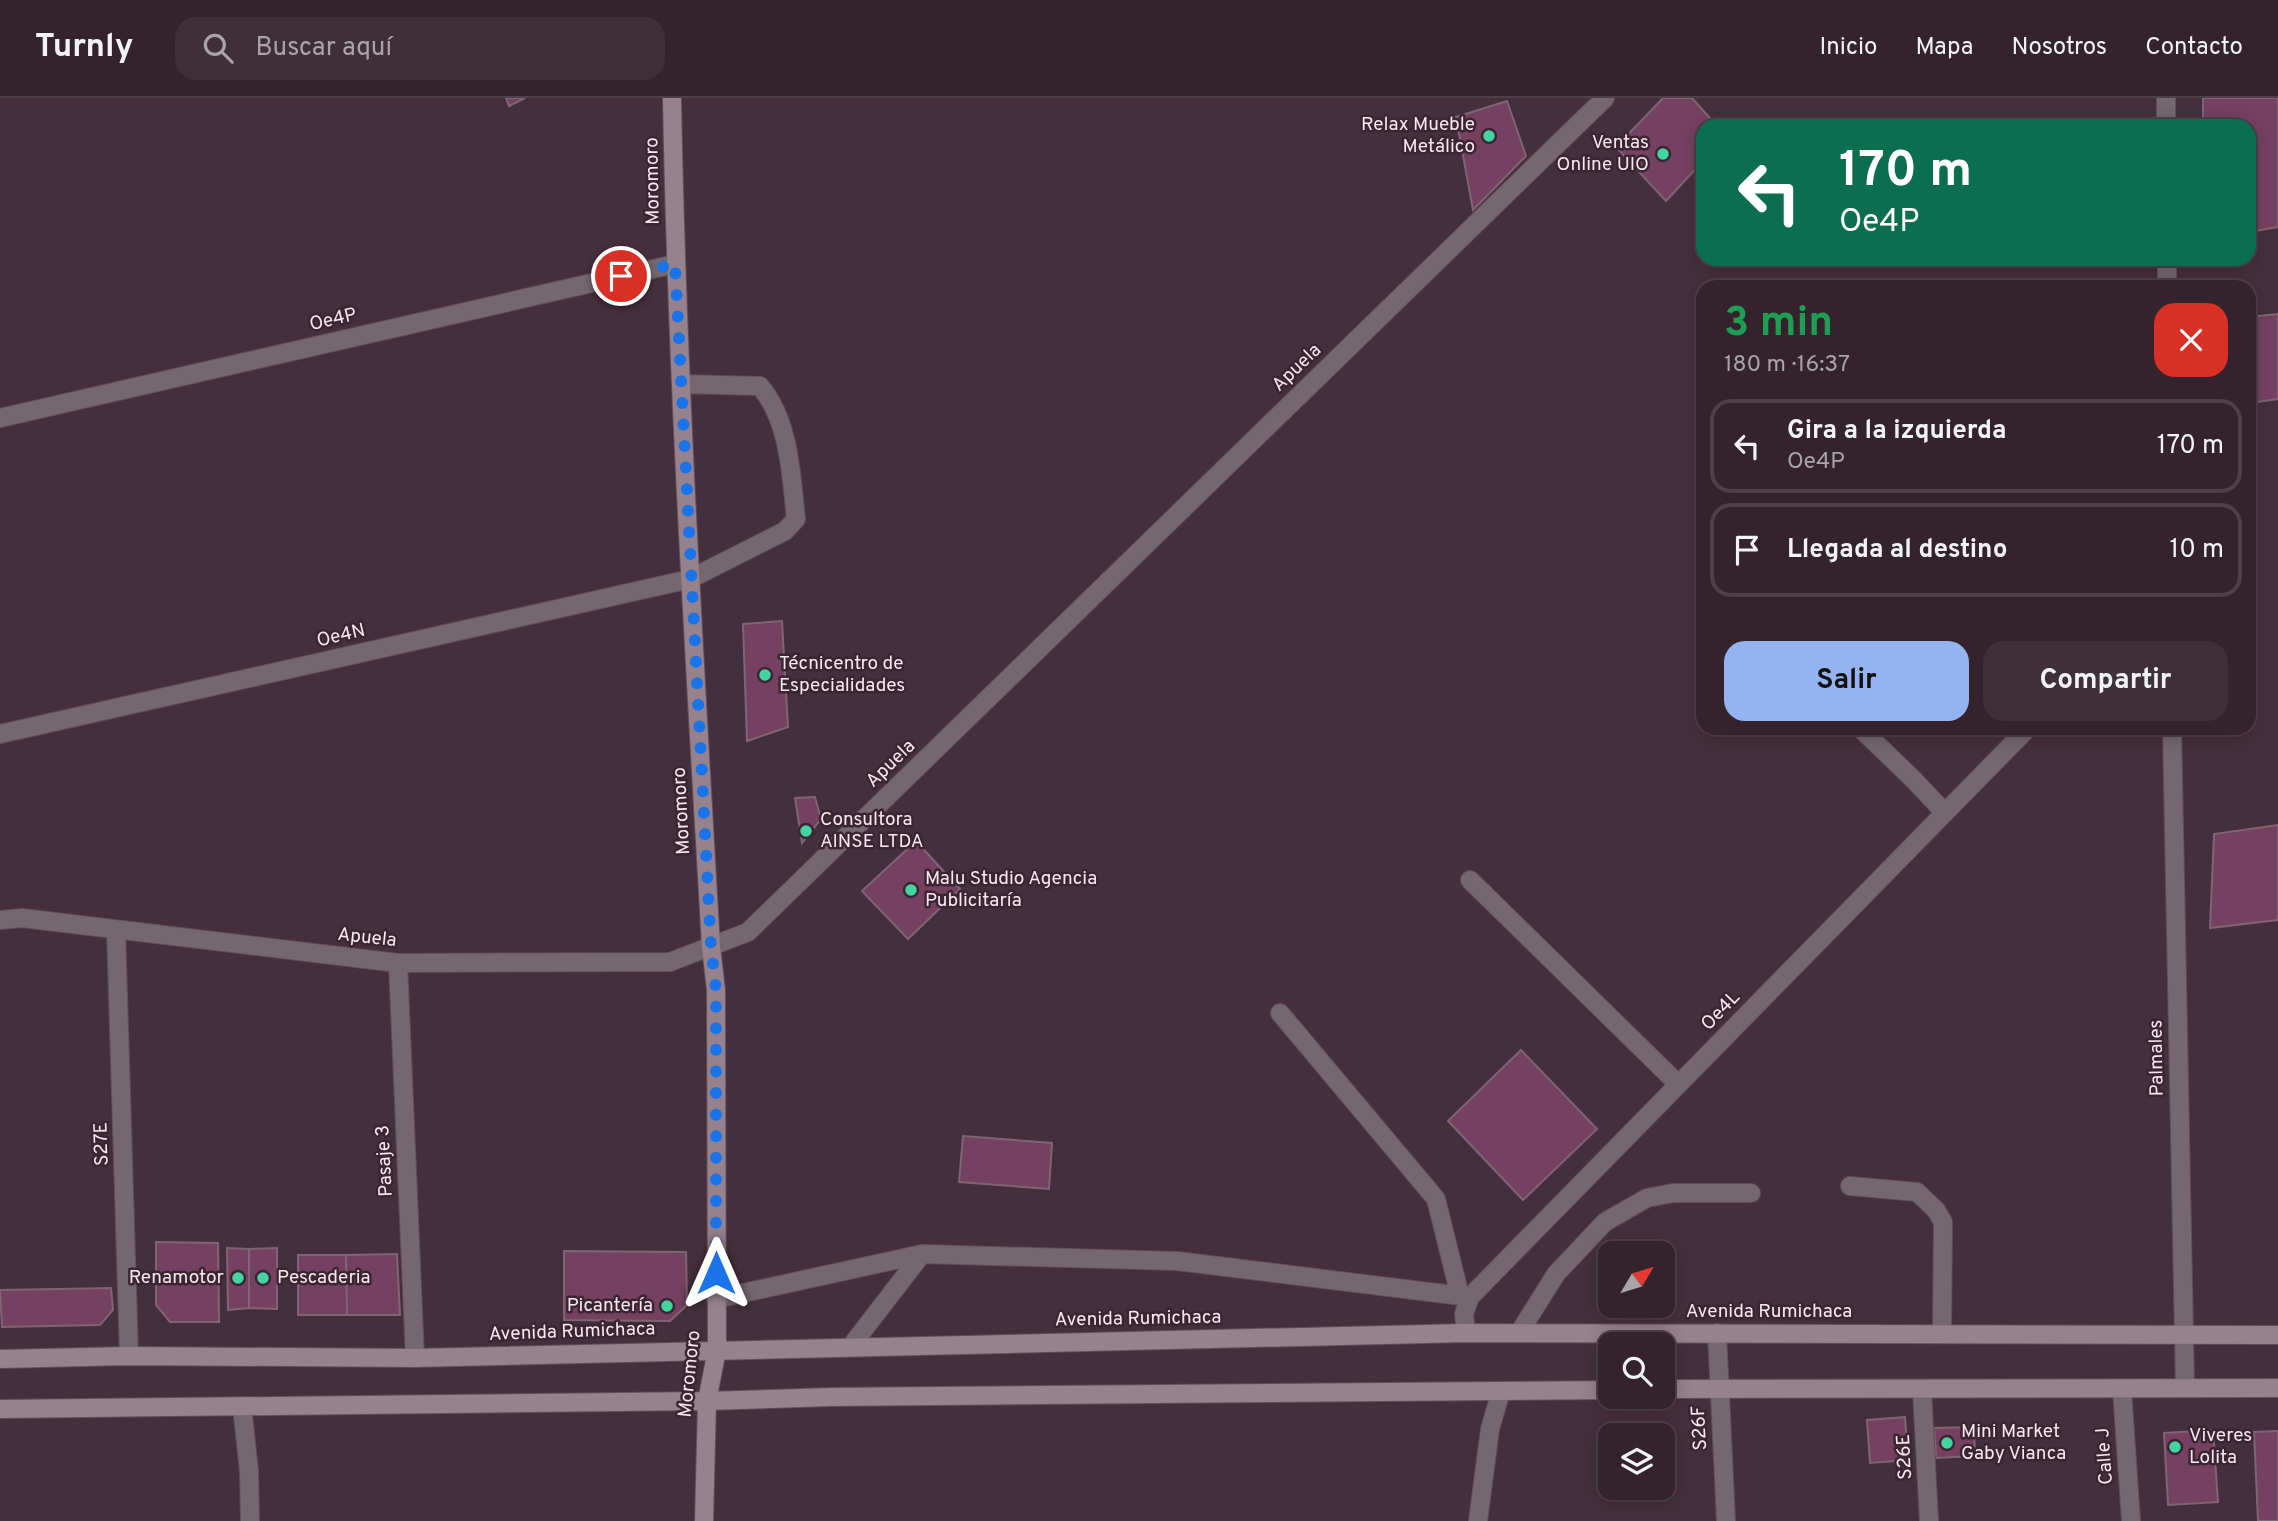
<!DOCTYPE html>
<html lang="es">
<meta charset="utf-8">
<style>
:root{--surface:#34232d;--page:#3f2f39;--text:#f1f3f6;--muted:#a9a4aa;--line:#4e4049;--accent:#95b2f1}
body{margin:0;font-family:Overpass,sans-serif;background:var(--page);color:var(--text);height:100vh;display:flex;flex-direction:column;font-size:26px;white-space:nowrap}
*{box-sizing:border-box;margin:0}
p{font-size:23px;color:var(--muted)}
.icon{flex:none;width:38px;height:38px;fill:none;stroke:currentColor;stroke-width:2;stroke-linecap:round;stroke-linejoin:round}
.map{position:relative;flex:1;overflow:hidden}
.side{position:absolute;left:1696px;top:182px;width:560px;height:455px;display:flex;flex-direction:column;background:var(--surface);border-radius:21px;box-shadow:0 4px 18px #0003,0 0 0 2px var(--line)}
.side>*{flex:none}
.hud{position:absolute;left:1696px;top:21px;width:560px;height:147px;border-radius:21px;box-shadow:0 4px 18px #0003,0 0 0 2px var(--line);background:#0b6e4f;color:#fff;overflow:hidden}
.needle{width:46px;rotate:52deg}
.fabs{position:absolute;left:1598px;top:1143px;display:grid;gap:14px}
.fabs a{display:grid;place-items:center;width:77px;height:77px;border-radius:14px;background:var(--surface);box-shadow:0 4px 18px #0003,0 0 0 2px var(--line);font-size:35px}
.pin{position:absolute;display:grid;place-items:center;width:60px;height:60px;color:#fff;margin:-30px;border:4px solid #fff;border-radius:50%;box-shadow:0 2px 7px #0007}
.me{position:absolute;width:77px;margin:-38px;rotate:0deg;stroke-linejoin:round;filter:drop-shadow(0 0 5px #0008)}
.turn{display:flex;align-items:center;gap:24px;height:147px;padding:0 28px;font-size:32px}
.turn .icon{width:91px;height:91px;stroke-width:2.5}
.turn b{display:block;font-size:49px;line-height:60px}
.round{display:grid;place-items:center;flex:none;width:74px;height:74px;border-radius:21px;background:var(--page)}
.overview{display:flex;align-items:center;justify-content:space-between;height:119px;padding:0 28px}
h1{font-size:42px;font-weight:700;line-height:52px;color:#1e9e55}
.primary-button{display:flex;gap:14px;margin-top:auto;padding:14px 28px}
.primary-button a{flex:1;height:80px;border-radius:21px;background:var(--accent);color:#111;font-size:28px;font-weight:700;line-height:80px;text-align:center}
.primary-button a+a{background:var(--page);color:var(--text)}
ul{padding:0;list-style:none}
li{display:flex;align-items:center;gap:21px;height:94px;margin:0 14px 10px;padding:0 14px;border:4px solid var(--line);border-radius:21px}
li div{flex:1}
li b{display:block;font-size:26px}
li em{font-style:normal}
header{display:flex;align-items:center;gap:42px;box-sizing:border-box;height:98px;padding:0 35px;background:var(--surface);border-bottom:2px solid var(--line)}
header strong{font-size:33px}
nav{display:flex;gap:38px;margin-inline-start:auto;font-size:24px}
.search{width:490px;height:63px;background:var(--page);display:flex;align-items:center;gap:18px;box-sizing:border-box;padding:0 24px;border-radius:21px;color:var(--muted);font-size:26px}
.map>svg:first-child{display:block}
.building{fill:#764060;stroke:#7f6573;stroke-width:2}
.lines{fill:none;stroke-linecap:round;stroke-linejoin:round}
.lane-casing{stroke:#624d59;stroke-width:20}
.street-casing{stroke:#624d59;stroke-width:20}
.secondary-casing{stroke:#624d59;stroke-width:20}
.lane{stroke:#74686e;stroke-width:18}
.street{stroke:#74686e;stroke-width:18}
.secondary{stroke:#95828c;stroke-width:18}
.route{stroke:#1a73e8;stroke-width:12;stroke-dasharray:0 21.6}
.poi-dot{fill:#43d4a0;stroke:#3c2532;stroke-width:2.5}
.labels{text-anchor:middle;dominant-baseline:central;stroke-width:5;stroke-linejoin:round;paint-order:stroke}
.poi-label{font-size:19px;fill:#f7e8f0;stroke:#3c2532;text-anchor:start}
.street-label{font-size:19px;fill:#f7e8f0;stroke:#3c2532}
</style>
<header>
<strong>Turnly</strong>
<div class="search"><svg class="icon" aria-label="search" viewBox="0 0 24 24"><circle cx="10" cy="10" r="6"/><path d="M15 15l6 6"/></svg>Buscar aquí</div>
<nav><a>Inicio</a><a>Mapa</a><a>Nosotros</a><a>Contacto</a></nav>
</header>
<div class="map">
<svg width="2278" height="1423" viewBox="0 0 2278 1423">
<rect width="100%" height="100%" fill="#462f3c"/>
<path class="building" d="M 506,0 L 525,0 L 509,8 Z
M 1663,0 L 1692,0 L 1717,28 L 1703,28 L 1703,63 L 1666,103 L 1616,49 Z
M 2203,0 L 2278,0 L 2278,129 L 2249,134 L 2249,28 L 2203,28 Z
M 1507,3 L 1526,58 L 1473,112 L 1456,19 Z
M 2278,216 L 2278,301 L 2249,305 L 2249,219 Z
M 782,523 L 788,629 L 747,643 L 743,526 Z
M 815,699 L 821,721 L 802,745 L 795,700 Z
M 2278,727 L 2278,822 L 2210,830 L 2214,736 Z
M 916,743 L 960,791 L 908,841 L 862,793 Z
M 1521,952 L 1597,1031 L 1523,1102 L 1448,1023 Z
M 963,1038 L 1052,1045 L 1049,1091 L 959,1084 Z
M 156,1144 L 218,1145 L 219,1224 L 170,1224 L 156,1207 Z
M 227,1150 L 249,1151 L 249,1210 L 228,1212 Z
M 277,1150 L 277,1211 L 249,1210 L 249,1151 Z
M 564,1153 L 686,1154 L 687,1207 L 670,1223 L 564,1222 Z
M 397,1156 L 400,1217 L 347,1217 L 346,1157 Z
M 298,1157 L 346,1157 L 347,1217 L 298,1217 Z
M 111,1190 L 113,1212 L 100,1227 L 2,1229 L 0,1192 Z
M 1905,1319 L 1908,1362 L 1870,1365 L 1867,1322 Z
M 1974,1329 L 1975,1358 L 1936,1360 L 1934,1330 Z
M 2213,1332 L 2218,1404 L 2168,1407 L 2164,1335 Z
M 2278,1333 L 2278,1423 L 2258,1423 L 2254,1334 Z"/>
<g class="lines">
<defs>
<path id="lane" d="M 681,286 L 760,288 C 790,324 791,377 796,421 L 785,433 L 690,481
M 1860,630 L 1913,681 L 1945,715
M 1470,782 L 1678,986
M 1280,915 L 1436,1101 L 1460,1198
M 1850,1088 L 1917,1094 L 1936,1112 L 1943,1124 L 1942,1235
M 716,1201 L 922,1156 L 1177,1163 L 1470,1199
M 1519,1235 L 1556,1176 L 1605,1124 L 1647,1100 L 1673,1095 L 1751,1095
M 851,1248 L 922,1156
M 242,1308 L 249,1373 L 250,1423
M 1478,1423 L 1490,1331 L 1501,1293"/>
<path id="street" d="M 2166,0 L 2166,28
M 2167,161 L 2167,189
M 0,320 L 675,166
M 2172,630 L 2185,1289
M 0,636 L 690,481
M 0,822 L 22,820 L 398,865 L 670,864 L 748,834 L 1605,0
M 116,832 L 129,1258
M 398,865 L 415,1260
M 1466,1235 L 1464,1216 L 1470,1199 L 2028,630
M 1717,1235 L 1726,1423
M 2122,1291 L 2131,1423
M 1922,1292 L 1929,1423"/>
<path id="secondary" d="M 672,0 C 677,283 695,566 711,849 L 716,892 L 717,1252 L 707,1303 L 704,1423
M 0,1261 L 129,1258 L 415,1260 L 1466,1235 L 2278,1237
M 1662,1291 L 2278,1290
M 0,1311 L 707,1303 L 830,1299 L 1610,1292"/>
</defs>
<use href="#lane" class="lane-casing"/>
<use href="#street" class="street-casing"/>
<use href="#secondary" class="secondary-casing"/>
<use href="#lane" class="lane"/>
<use href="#street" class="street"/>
<use href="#secondary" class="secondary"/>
</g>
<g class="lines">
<path class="route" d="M 621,178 L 675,166 L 711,849 L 716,892 L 716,1175"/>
</g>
<g class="poi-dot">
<circle cx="1489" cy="38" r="7"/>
<circle cx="1663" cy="56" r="7"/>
<circle cx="765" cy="577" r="7"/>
<circle cx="806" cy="733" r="7"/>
<circle cx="911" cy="792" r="7"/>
<circle cx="238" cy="1180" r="7"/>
<circle cx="263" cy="1180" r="7"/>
<circle cx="667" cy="1208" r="7"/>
<circle cx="1947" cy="1345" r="7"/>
<circle cx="2175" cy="1349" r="7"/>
</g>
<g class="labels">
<g class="poi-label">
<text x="1475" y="27" text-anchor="end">Relax Mueble<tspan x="1475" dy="22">Metálico</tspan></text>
<text x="1649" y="45" text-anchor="end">Ventas<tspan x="1649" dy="22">Online UIO</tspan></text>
<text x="779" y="566">Técnicentro de<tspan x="779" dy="22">Especialidades</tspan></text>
<text x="820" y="722">Consultora<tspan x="820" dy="22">AINSE LTDA</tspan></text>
<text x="925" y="781">Malu Studio Agencia<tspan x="925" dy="22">Publicitaría</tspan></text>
<text x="224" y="1180" text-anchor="end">Renamotor</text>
<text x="277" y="1180">Pescaderia</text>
<text x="653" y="1208" text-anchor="end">Picantería</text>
<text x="1961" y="1334">Mini Market<tspan x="1961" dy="22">Gaby Vianca</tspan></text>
<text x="2189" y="1338">Viveres<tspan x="2189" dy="22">Lolita</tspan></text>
</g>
<g class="street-label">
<text transform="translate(653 83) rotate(-91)">Moromoro</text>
<text transform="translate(333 222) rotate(-13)">Oe4P</text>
<text transform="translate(1297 270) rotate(-44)">Apuela</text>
<text transform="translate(341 538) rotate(-13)">Oe4N</text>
<text transform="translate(891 666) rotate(-44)">Apuela</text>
<text transform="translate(682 713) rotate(-93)">Moromoro</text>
<text transform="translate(367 840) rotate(6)">Apuela</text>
<text transform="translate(1721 913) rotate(-46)">Oe4L</text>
<text transform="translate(2157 960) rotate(-91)">Palmales</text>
<text transform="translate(102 1046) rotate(-92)">S27E</text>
<text transform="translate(385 1063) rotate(-93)">Pasaje 3</text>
<text x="1769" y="1214">Avenida Rumichaca</text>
<text transform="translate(1138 1221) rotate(-1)">Avenida Rumichaca</text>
<text transform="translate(572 1234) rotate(-2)">Avenida Rumichaca</text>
<text transform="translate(690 1276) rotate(-84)">Moromoro</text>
<text transform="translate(1700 1330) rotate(-93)">S26F</text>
<text transform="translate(2105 1358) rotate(-94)">Calle J</text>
<text transform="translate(1905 1359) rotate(-93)">S26E</text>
</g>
</g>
</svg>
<div class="fabs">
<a><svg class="needle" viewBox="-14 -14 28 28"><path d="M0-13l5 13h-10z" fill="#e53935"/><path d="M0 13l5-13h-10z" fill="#a9a4aa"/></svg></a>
<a><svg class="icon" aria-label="search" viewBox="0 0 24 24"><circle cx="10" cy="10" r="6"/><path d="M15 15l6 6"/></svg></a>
<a><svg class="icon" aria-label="layers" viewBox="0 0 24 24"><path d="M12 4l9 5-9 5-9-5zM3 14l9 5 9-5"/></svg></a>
</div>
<div class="pin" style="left:621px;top:178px;background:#d93025"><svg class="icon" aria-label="arrive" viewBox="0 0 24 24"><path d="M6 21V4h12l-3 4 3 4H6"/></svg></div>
<svg class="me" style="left:716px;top:1175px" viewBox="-20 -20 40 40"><path d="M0-17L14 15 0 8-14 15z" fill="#1a73e8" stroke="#fff" stroke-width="4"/></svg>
<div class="hud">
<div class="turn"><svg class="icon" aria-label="left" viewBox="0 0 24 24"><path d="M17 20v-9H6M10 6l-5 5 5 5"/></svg><div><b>170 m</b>Oe4P</div></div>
</div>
<section class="side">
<div class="overview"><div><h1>3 min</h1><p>180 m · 16:37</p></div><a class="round" style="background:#d93025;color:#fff"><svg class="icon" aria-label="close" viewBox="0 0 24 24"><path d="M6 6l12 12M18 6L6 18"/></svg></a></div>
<ul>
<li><svg class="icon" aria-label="left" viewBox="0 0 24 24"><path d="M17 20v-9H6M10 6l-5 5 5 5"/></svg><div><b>Gira a la izquierda</b><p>Oe4P</p></div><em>170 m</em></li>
<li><svg class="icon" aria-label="arrive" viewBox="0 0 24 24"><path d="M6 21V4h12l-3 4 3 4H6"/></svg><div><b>Llegada al destino</b></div><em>10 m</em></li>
</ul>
<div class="primary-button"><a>Salir</a><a>Compartir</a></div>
</section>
</div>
